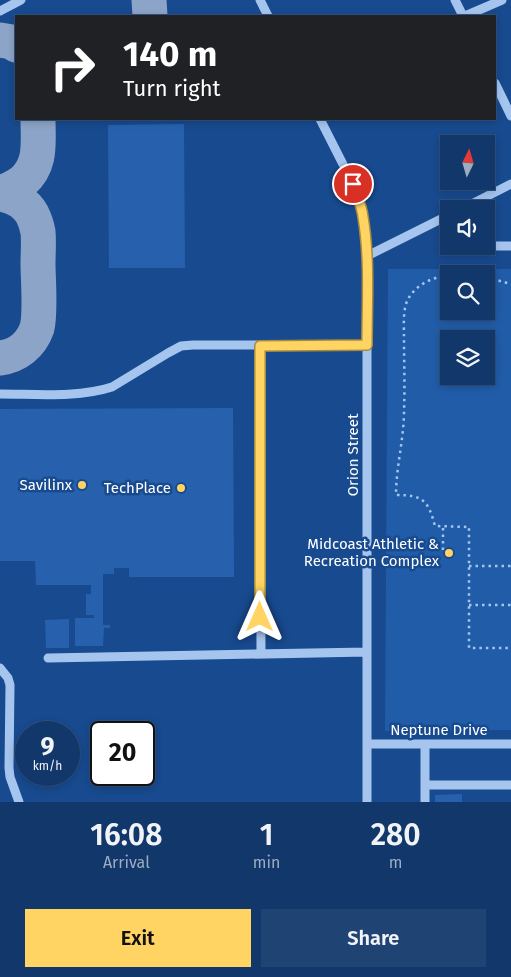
<!DOCTYPE html>
<style>
:root{--surface:#12386b;--page:#1f4373;--text:#f1f3f6;--muted:#9cacc1;--line:#31527e;--accent:#ffd463}
body{margin:0;font-family:"Fira Sans",sans-serif;background:var(--page);color:var(--text);height:100vh;display:flex;flex-direction:column;font-size:19px;white-space:nowrap}
*{box-sizing:border-box;margin:0}
p{font-size:16px;color:var(--muted)}
.icon{flex:none;width:28px;height:28px;fill:none;stroke:currentColor;stroke-width:2;stroke-linecap:round;stroke-linejoin:round}
.map{position:relative;height:802px;overflow:hidden}
.details{display:flex;flex-direction:column;background:var(--surface);flex:1}
.details>*{flex:none}
.top-card{position:absolute;left:15px;top:15px;width:481px;height:105px;border-radius:0px;box-shadow:0 2px 8px #0003,0 0 0 1px var(--line);background:#202124;color:#fff;overflow:hidden}
.needle{width:32px;rotate:5deg}
.fabs{position:absolute;left:440px;top:135px;display:grid;gap:10px}
.fabs a{display:grid;place-items:center;width:55px;height:55px;border-radius:0px;background:var(--surface);box-shadow:0 2px 8px #0003,0 0 0 1px var(--line);font-size:25px}
.speed{position:absolute;left:15px;top:721px;display:flex;gap:10px;font-size:25px;font-weight:700;text-align:center}
.speed>*{display:grid;place-content:center;width:65px;height:65px;border-radius:50%;background:var(--surface);box-shadow:0 2px 8px #0003,0 0 0 1px var(--line);line-height:1}
.speed small{font-size:12px;font-weight:400}
.speed .limit{border:2px solid #111;border-radius:8px;background:#fff;color:#111}
.pin{position:absolute;display:grid;place-items:center;width:42px;height:42px;color:#fff;margin:-21px;border:2px solid #fff;border-radius:50%;box-shadow:0 1px 5px #0007}
.me{position:absolute;width:55px;margin:-28px;rotate:0deg;stroke-linejoin:round;filter:drop-shadow(0 0 4px #0008)}
.turn{display:flex;align-items:center;gap:18px;height:105px;padding:0 25px;font-size:22px}
.turn .icon{width:65px;height:65px;stroke-width:2.5}
.turn b{display:block;font-size:35px;line-height:42px}
.eta{display:flex;justify-content:space-evenly;align-items:center;height:85px;text-align:center}
.eta b{font-size:30px;font-weight:600;line-height:35px}
.cta{display:flex;gap:10px;margin-top:auto;padding:10px 25px}
.cta a{flex:1;height:58px;border-radius:0px;background:var(--accent);color:#111;font-size:20px;font-weight:600;line-height:58px;text-align:center}
.cta a+a{background:var(--page);color:var(--text)}
.map>svg:first-child{display:block}
.green{fill:#215ca8;fill-rule:evenodd}
.lines{fill:none;stroke-linecap:round;stroke-linejoin:round}
.taxiway{stroke:#8ca4c7;stroke-width:35}
.building{fill:#2761ad}
.path{stroke:#a5c5ef;stroke-width:2.5;stroke-dasharray:2.5 4;stroke-linecap:butt}
.minor{stroke:#a5c5ef;stroke-width:9}
.route-casing{stroke:#a68a40;stroke-width:12}
.route{stroke:#ffd463;stroke-width:9}
.poi-dot{fill:#ffd463;stroke:#184a8f;stroke-width:2}
.labels{text-anchor:middle;dominant-baseline:central;stroke-width:5;stroke-linejoin:round;paint-order:stroke}
.street-label{font-size:15px;fill:#fff;stroke:#184a8f}
.poi-label{font-size:15px;fill:#fff;stroke:#184a8f;text-anchor:end}
</style>
<div class="map">
<svg width="511" height="802" viewBox="0 0 511 802">
<rect width="100%" height="100%" fill="#184a8f"/>
<path class="green" d="M 388,269 L 511,269 L 511,730 L 385,731 ZM 449,274 L 486,274 L 486,311 L 449,311 ZM 449,339 L 486,339 L 486,376 L 449,376 Z"/>
<g class="lines">
<path class="taxiway" d="M 149,0 L 150,16
M 0,40 L 12,42 L 16,45
M 0,192 C 8,191 15,187 22,182 C 42,165 38,143 38,119
M 0,194 C 13,196 25,202 32,214 C 34,218 37,226 38,232 C 39,242 38,253 38,263 C 38,279 41,313 37,328 C 31,345 17,356 0,358"/>
</g>
<path class="building" d="M 184,124 L 185,268 L 109,268 L 108,125 Z
M 233,408 L 234,577 L 129,577 L 129,568 L 114,568 L 114,574 L 103,574 L 103,625 L 110,625 L 110,628 L 104,628 L 103,646 L 75,646 L 75,618 L 94,618 L 94,615 L 86,615 L 86,594 L 91,594 L 91,585 L 36,585 L 35,561 L 0,561 L 0,409 Z
M 69,619 L 69,648 L 46,648 L 45,620 Z
M 462,794 L 462,802 L 435,802 L 435,795 Z"/>
<g class="lines">
<path class="path" d="M 449,275 C 432,277 412,286 406,304 C 403,314 404,327 404,338 C 404,362 405,387 404,411 C 404,439 396,467 396,495 C 423,495 428,500 435,526 L 469,527 L 469,648 L 511,648
M 486,277 L 511,284
M 443,550 L 443,526
M 469,566 L 511,566
M 469,605 L 511,605"/>
<path class="minor" d="M 260,0 L 268,16
M 455,0 L 463,16
M 0,11 L 21,0
M 465,16 L 502,0
M 495,83 L 511,116
M 320,119 L 353,184 L 363,215 L 367,256 L 367,802
M 462,209 L 511,184
M 486,246 L 511,246
M 367,256 L 449,215
M 260,345 L 261,654
M 0,394 C 35,394 78,398 112,387 L 168,353 L 181,346 L 193,345 L 367,345
M 48,658 L 367,652
M 0,668 L 8,678 L 10,685 L 9,768 L 10,777 L 19,802
M 367,744 L 511,744
M 425,785 L 511,785
M 425,802 L 425,744"/>
</g>
<g class="lines">
<defs>
<path id="route" d="M 260,617 L 260,346 L 367,345 C 367,302 370,259 363,217 C 362,206 356,194 353,184"/>
</defs>
<use href="#route" class="route-casing"/>
<use href="#route" class="route"/>
</g>
<g class="poi-dot">
<circle cx="82" cy="485" r="5"/>
<circle cx="181" cy="488" r="5"/>
<circle cx="449" cy="553" r="5"/>
</g>
<g class="labels">
<g class="street-label">
<text transform="translate(353 455) rotate(-90)">Orion Street</text>
<text x="439" y="730">Neptune Drive</text>
</g>
<g class="poi-label">
<text x="72" y="485">Savilinx</text>
<text x="171" y="488">TechPlace</text>
<text x="439" y="544">Midcoast Athletic &amp;<tspan x="439" dy="17">Recreation Complex</tspan></text>
</g>
</g>
</svg>
<div class="fabs">
<a><svg class="needle" viewBox="-14 -14 28 28"><path d="M0-13l5 13h-10z" fill="#e53935"/><path d="M0 13l5-13h-10z" fill="#9cacc1"/></svg></a>
<a><svg class="icon" aria-label="sound" viewBox="0 0 24 24"><path d="M4 9h4l5-4v14l-5-4H4zM17 9q2 3 0 6"/></svg></a>
<a><svg class="icon" aria-label="search" viewBox="0 0 24 24"><circle cx="10" cy="10" r="6"/><path d="M15 15l6 6"/></svg></a>
<a><svg class="icon" aria-label="layers" viewBox="0 0 24 24"><path d="M12 4l9 5-9 5-9-5zM3 14l9 5 9-5"/></svg></a>
</div>
<div class="speed"><div>9<small>km/h</small></div><div class="limit">20</div></div>
<div class="pin" style="left:353px;top:184px;background:#d93025"><svg class="icon" aria-label="arrive" viewBox="0 0 24 24"><path d="M6 21V4h12l-3 4 3 4H6"/></svg></div>
<svg class="me" style="left:260px;top:617px" viewBox="-20 -20 40 40"><path d="M0-17L14 15 0 8-14 15z" fill="#ffd463" stroke="#fff" stroke-width="4"/></svg>
<div class="top-card">
<div class="turn"><svg class="icon" aria-label="right" viewBox="0 0 24 24"><path d="M7 20v-9h11M14 6l5 5-5 5"/></svg><div><b>140 m</b>Turn right</div></div>
</div>
</div>
<section class="details">
<div class="eta">
<div><b>16:08</b><p>Arrival</p></div>
<div><b>1</b><p>min</p></div>
<div><b>280</b><p>m</p></div>
</div>
<div class="cta"><a>Exit</a><a>Share</a></div>
</section>
